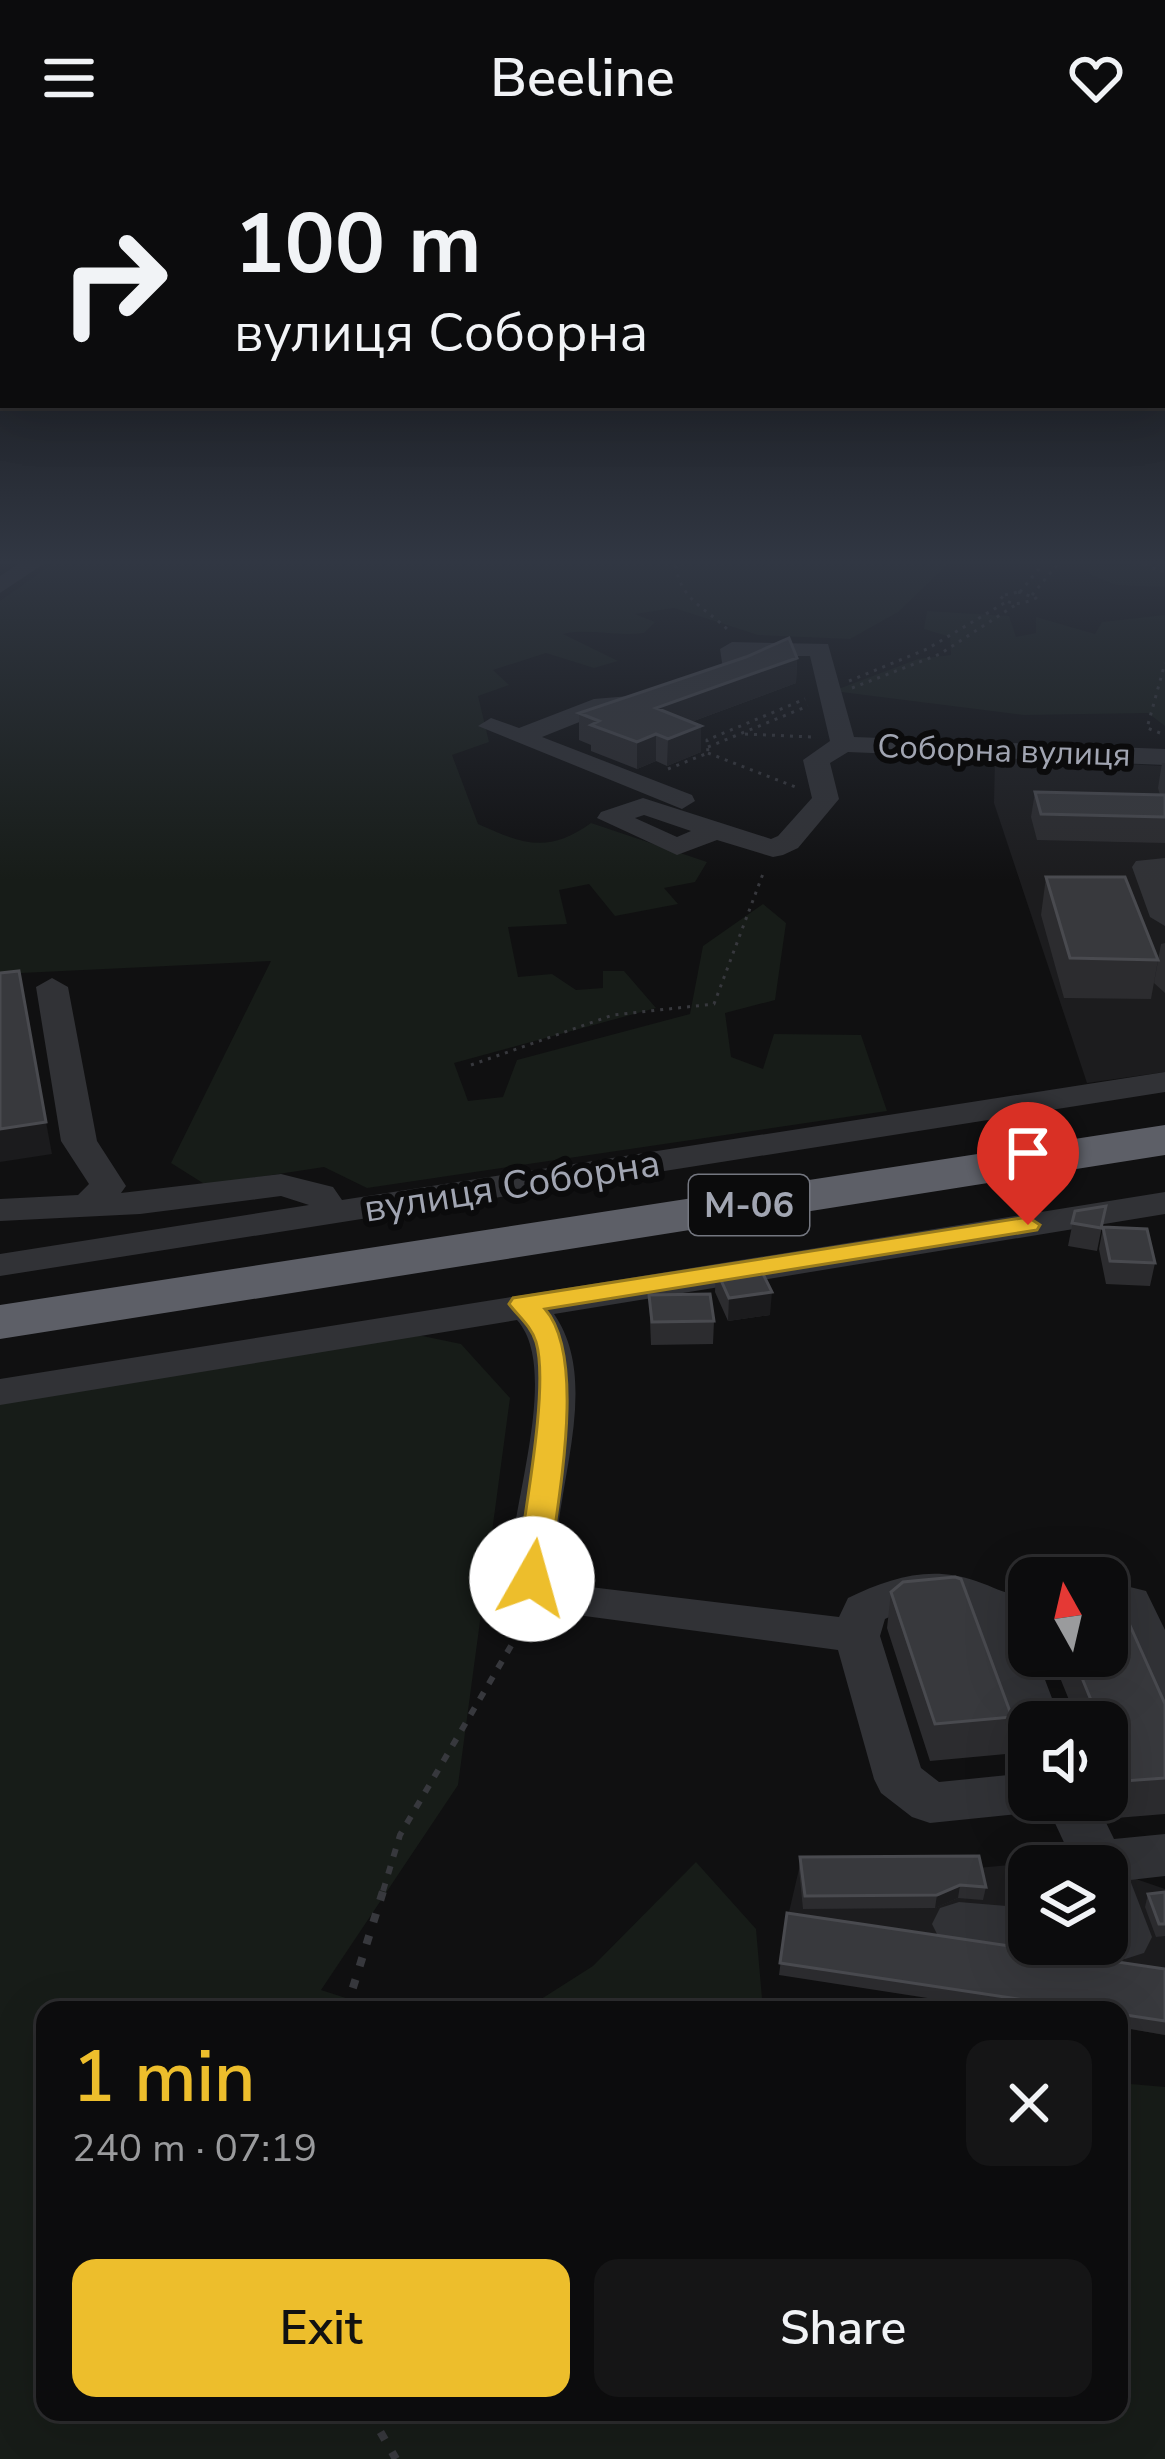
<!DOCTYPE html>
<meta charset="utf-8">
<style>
:root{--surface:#0c0c0d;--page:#151516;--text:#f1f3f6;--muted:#9a9b9d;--line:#2c2c2e;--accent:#edbe2c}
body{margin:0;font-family:"Nunito Sans",sans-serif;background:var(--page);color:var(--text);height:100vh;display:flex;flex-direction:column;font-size:45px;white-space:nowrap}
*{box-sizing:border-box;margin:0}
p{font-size:39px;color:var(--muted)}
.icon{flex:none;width:66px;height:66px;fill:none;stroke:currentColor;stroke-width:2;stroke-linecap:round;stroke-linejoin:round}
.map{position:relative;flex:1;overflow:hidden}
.side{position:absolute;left:36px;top:1845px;width:1092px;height:420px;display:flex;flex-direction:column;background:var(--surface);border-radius:24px;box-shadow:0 12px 48px #0002,0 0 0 3px var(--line)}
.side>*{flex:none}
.guide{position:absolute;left:0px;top:0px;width:1167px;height:252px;box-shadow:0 12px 48px #0002,0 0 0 3px var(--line);background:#0c0c0d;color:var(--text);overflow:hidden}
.needle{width:78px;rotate:352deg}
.controls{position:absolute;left:1008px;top:1401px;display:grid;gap:24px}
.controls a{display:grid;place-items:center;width:120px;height:120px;border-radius:24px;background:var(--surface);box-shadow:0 12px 48px #0002,0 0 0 3px var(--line);font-size:60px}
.pin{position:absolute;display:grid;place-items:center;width:102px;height:102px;color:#fff;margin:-123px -51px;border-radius:50% 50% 50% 0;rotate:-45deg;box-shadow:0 0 12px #0007}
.pin .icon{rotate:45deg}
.me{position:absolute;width:132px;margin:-66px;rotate:7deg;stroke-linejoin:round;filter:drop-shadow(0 0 9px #0008)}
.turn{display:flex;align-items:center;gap:42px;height:252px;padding:0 36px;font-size:54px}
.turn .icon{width:156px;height:156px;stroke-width:2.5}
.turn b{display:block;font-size:84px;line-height:102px}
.round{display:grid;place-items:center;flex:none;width:126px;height:126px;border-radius:24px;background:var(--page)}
.head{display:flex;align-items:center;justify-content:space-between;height:204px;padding:0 36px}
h1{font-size:72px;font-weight:600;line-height:90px;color:var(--accent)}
.action{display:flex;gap:24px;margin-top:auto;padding:24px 36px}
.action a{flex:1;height:138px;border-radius:24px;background:var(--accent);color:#111;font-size:48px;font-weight:600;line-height:138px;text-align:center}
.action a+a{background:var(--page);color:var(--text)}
header{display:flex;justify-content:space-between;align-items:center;height:156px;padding:0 36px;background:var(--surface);font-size:54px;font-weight:600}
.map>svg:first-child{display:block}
.built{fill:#1c1c1e}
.green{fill:#171c18}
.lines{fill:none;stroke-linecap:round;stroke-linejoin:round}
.path-far2{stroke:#37383d;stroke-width:3;stroke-dasharray:3 6;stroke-linecap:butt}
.path-far1{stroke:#37383d;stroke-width:6;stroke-dasharray:8 10;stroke-linecap:butt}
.path{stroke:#37383d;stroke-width:8;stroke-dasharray:9 14;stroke-linecap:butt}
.minor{fill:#313236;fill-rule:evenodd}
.highway{fill:#5d5f67;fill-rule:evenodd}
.wall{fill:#2c2c2f}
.shaded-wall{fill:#1b1b1d}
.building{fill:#38393d;stroke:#494a4f;stroke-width:3}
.route{fill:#edbe2c;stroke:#9a7c1d;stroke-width:3}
.labels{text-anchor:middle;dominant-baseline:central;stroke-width:12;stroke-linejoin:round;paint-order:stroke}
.far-street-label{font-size:33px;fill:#a1a5b2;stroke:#0b0b0c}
.shield{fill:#0b0b0c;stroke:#747780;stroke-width:3}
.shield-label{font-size:36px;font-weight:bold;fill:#a1a5b2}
.street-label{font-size:39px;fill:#a1a5b2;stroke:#0b0b0c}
</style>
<header><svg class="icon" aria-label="menu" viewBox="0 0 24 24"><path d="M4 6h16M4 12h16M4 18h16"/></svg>Beeline<svg class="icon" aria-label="heart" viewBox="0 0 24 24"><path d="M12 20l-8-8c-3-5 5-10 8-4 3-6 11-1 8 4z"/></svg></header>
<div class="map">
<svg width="1165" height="2303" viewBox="0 0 1165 2303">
<rect width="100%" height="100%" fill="#101011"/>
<path class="built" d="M 995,602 L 1165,610 L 1165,916 L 1087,927 L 994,647 Z
M 1078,1703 L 1098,1710 L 1029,1710 L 1029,1788 L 1107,1788 L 1107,1713 L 1165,1733 L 1165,1879 L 1119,1871 L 1119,1854 L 786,1769 L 799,1713 L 977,1712 Z"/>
<path class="green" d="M 59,403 L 950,406 L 898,456 L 850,483 L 758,479 L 674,452 L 635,458 L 655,466 L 644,477 C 615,481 586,472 563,478 L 618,505 L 594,512 L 546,497 L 493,514 L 509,529 L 478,540 L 489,586 L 452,599 L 478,668 C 523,688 548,698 591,667 L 707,706 L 695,726 L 664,732 L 678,748 L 615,760 L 589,728 L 559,734 L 567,768 L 508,771 L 518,821 L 552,818 L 576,834 L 603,832 L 603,815 L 624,815 L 656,852 L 454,907 L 468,945 L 503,941 L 517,904 L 690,858 L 703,790 L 763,748 L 786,767 L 775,844 L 725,857 L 731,901 L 763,913 L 774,878 L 861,879 L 887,955 L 367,1032 L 324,1011 L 206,1029 L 171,1007 L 271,805 L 0,818 L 0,445 Z
M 1138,403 L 1165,403 L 1165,431 L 1116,429 L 1089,418 L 1089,408 L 1124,410 Z
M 927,455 L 1009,460 L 1016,481 L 1036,477 L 1036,461 L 1095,478 L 1102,466 L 1165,459 L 1165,570 L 1148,557 L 1024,559 L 833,535 L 918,503 L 951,499 L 950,481 L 924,473 Z
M 384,1172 L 461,1188 L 510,1242 L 458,1629 L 321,1834 L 383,1854 L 45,1854 L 45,2256 L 1119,2256 L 1119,1927 L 1165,1931 L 1165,2303 L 0,2303 L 0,1240 Z
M 696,1706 L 756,1773 L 763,1854 L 524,1854 L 593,1810 Z"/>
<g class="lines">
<path class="path-far2" d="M 679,403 L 675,405 C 679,445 705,450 730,476
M 1127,403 L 1165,416
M 1018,436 L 1036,442 C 1023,448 1011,451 1000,440 Z
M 1020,436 L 1047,403
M 1032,439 L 1062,403
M 849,525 L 927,493 L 1006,446
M 852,532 L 940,498 L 1017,448
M 1160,577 L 1147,572 L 1165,507
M 745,578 L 812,581
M 708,591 L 808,550
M 708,597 L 798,632
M 668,613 L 708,597 L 707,584 L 805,543
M 471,909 L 613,859 L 714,848 L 764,715"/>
<path class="path-far1" d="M 383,1735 L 400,1679 L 525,1466"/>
<path class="path" d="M 346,1854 L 384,1732
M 369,2256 L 396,2303"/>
<path class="minor" d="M 26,403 L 51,403 L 0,437 L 0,420 Z
M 732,486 L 828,488 L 854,581 L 1165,593 L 1165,609 L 848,596 L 830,607 L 839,643 L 798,692 L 783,699 L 773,701 L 717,684 L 677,699 L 597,662 L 601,656 L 643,642 L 771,683 L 778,680 L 812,642 L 803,604 L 830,585 L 810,500 L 745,500 L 744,522 L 644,553 L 607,555 L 542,581 L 692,639 L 695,645 L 682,653 L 478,570 L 491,562 L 519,572 L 594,543 L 642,539 L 723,513 L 720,493 ZM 644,659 L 691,675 L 677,681 L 635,662 Z
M 1165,702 L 1165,770 L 1150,761 L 1132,711 L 1136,705 Z
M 52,822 L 68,831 L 97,985 L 126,1030 L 121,1037 L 281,1018 L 333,1031 L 342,1044 L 1165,916 L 1165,936 L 0,1120 L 0,1098 L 309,1049 L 281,1040 L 140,1058 L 0,1065 L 0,1043 L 78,1039 L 89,1028 L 61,985 L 36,831 Z
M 1165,1036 L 1165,1058 L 554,1158 C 606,1233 546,1348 557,1427 L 839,1461 L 848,1442 C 890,1422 930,1409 976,1425 C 997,1432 1006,1440 1029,1439 L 1029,1471 L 1025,1472 L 1029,1500 L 1036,1500 L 1061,1566 L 1029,1566 L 1029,1582 L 1020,1579 L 1013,1566 L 976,1466 C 944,1443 919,1446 885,1463 L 880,1480 L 921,1612 L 939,1626 L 1029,1617 L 1029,1644 L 1095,1644 L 1114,1683 L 1165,1678 L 1165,1720 L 1130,1724 L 1152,1781 L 1144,1797 L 1125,1803 L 1088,1796 L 1084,1788 L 1107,1788 L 1107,1710 L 1075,1710 L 1047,1650 L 1029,1657 L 930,1667 L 912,1661 L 881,1637 L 874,1623 L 838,1494 L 525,1452 C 519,1443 510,1430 510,1419 C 508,1357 562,1214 517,1164 L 0,1249 L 0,1223 Z
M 1130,1431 L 1146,1435 L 1165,1474 L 1165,1545 L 1148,1540 L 1107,1447 L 1114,1435 Z
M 959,1746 L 1029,1752 L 1029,1788 L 1049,1788 C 1020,1803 971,1794 940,1784 L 932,1768 L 940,1752 Z"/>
<path class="highway" d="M 1165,969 L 1165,999 L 0,1183 L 0,1149 Z"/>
</g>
<path class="wall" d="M 797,502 L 796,527 L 691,566 L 701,596 L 667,610 L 656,605 L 637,613 L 591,595 L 591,589 L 579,584 L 579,557 Z
M 1162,607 L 1165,607 L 1165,687 L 1037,684 L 1031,661 L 1035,636 L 1160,639 L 1158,632 Z
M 1046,721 L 1158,804 L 1151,843 L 1064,842 L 1041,759 Z
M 1165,787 L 1165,837 L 1154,827 L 1161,788 Z
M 1106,1050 L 1097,1095 L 1068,1090 L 1075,1055 Z
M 1103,1071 L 1155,1107 L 1150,1130 L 1106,1128 L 1099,1093 Z
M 716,1113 L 743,1116 L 770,1159 L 728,1165 L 715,1136 Z
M 649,1139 L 714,1165 L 713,1188 L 651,1189 Z
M 891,1436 L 1012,1561 L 1006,1598 L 930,1605 L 887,1472 Z
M 1055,1500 L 1107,1500 L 1165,1548 L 1165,1658 L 1116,1662 L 1107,1640 L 1107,1566 L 1078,1566 L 1054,1507 Z
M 800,1701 L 986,1731 L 983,1744 L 958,1742 L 935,1752 L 803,1753 L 799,1713 Z
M 1165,1736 L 1165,1780 L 1156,1781 L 1145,1751 L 1148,1738 Z
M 787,1757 L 1165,1813 L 1165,1879 L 1119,1871 L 1119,1854 L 1005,1854 L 779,1819 Z"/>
<path class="shaded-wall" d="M 797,502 L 796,527 L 656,579 L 656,605 L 637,613 L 637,586 L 656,552 Z
M 701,570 L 701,596 L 667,610 L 668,583 Z
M 46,966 L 52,998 L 0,1006 L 0,973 Z
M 772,1136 L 770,1159 L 728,1165 L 729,1142 Z
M 960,1729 L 958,1742 L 935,1752 L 937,1739 Z"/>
<path class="building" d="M 789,482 L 797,502 L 656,552 L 701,570 L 668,583 L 656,578 L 637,586 L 591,569 L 599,565 L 579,557 L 746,501 Z
M 1035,636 L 1165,639 L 1165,661 L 1041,658 Z
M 1046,721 L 1125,721 L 1158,804 L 1070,802 Z
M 19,815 L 46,966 L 0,973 L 0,817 Z
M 1106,1050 L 1101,1072 L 1072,1067 L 1075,1055 Z
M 1103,1071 L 1147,1073 L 1155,1107 L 1110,1105 Z
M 740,1110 L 743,1116 L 761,1114 L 772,1136 L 729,1142 L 716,1113 Z
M 710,1138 L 714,1165 L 652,1166 L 649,1139 Z
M 955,1421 L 961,1423 L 1012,1561 L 935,1568 L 891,1436 L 903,1426 Z
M 1128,1465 L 1165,1548 L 1165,1622 L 1124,1625 L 1107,1584 L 1107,1566 L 1100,1566 L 1073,1500 L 1107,1500 L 1107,1466 Z
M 979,1700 L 986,1731 L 960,1729 L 937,1739 L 805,1740 L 800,1701 Z
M 1165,1736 L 1165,1768 L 1159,1768 L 1148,1738 Z
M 787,1757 L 1165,1813 L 1165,1865 L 1119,1858 L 1119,1854 L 1090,1854 L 780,1807 Z"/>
<linearGradient id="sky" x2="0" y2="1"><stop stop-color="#090909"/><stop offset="0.56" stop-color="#313743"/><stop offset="1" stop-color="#313743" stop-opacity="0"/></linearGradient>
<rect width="1165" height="725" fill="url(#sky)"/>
<path class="route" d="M 1028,1061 L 1040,1069 L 1037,1074 L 545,1153 C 589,1203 555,1356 548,1423 L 543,1431 L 520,1431 L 516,1423 C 522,1369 550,1232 536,1186 C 531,1170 519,1161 509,1148 L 513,1142 Z"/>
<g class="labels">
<g class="far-street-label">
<text transform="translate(1004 595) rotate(2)">Соборна вулиця</text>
</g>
<rect class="shield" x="689" y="1019" width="120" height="60" rx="9"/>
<g class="shield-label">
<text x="749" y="1049">М-06</text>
</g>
<g class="street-label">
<text transform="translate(512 1030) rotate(-9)">вулиця Соборна</text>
</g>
</g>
</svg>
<div class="controls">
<a><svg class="needle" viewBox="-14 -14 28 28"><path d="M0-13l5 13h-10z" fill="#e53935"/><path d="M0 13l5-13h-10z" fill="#9a9b9d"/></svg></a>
<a><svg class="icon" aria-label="sound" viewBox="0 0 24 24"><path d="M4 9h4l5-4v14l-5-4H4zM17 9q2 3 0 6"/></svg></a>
<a><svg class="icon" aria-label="layers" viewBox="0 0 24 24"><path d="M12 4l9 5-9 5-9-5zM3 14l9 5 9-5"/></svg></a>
</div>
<div class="pin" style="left:1028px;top:1069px;background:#d93025"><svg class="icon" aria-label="arrive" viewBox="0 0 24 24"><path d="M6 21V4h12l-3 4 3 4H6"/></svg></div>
<svg class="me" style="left:532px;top:1423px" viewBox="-20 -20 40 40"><circle r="19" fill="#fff"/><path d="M0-13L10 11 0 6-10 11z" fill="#edbe2c"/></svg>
<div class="guide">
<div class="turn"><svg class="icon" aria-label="right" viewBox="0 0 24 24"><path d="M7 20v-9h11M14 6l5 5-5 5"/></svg><div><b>100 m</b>вулиця Соборна</div></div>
</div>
<section class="side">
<div class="head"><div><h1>1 min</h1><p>240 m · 07:19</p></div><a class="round"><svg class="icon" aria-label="close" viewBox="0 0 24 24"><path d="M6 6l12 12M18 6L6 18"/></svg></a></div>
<div class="action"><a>Exit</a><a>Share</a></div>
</section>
</div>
